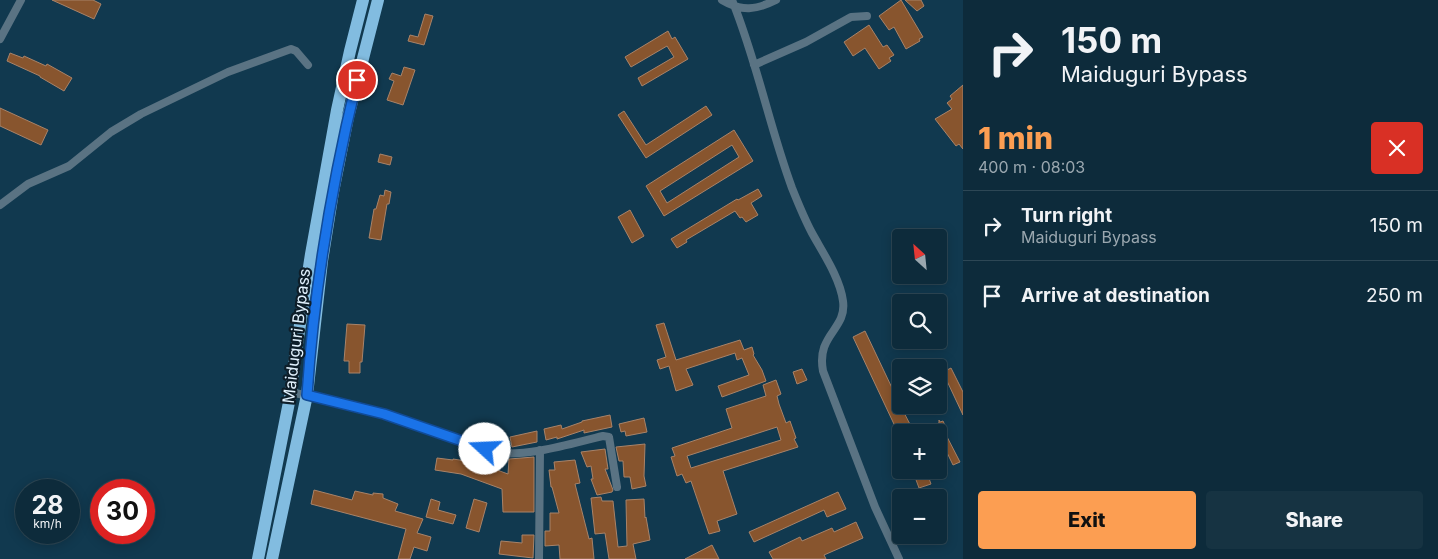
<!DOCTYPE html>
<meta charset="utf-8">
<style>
:root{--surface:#0d2b3b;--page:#163342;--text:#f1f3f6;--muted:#9aa7af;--line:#2d4755;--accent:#fc9e52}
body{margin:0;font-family:Inter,sans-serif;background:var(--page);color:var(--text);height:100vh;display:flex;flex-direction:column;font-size:19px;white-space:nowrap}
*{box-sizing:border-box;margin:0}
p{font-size:16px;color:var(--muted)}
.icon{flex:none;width:28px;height:28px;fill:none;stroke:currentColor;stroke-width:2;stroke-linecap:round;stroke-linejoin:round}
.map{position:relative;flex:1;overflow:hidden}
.sheet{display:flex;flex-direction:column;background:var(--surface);width:475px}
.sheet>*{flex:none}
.guide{background:#0d2b3b;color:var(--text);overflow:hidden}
.needle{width:32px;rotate:333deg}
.buttons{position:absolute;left:892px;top:229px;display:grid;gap:10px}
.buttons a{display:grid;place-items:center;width:55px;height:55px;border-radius:5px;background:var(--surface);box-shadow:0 2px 12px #0003,0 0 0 1px var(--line);font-size:25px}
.speed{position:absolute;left:15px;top:479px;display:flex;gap:10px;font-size:25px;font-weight:700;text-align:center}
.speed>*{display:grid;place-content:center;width:65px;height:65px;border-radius:50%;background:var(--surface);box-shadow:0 2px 12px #0003,0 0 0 1px var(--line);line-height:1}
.speed small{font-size:12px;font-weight:400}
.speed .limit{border:8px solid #d22;background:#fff;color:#111}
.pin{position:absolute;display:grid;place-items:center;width:42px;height:42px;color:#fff;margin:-21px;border:2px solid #fff;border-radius:50%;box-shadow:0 1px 5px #0007}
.me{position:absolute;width:55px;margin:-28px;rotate:290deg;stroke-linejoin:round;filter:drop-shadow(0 0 4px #0008)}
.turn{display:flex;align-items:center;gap:18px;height:105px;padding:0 15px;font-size:22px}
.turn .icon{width:65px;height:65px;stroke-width:2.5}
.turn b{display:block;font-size:35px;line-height:42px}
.round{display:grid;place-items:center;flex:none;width:52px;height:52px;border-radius:5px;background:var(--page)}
.summary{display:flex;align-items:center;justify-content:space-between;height:85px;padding:0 15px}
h1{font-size:30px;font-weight:800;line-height:38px;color:var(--accent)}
.primary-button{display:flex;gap:10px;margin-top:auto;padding:10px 15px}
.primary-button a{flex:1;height:58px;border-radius:5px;background:var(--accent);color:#111;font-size:20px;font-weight:800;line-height:58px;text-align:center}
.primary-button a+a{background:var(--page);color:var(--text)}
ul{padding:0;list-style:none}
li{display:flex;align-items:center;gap:15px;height:70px;padding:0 15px;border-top:1px solid var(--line)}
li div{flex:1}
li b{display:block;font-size:19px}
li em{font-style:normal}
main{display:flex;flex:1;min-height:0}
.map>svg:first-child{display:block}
.building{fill:#88552e;stroke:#a88369;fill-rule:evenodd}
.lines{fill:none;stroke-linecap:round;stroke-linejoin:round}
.minor{stroke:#5a7383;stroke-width:8}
.trunk{stroke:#82bce0;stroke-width:12}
.route-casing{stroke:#114b97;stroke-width:12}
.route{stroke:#1a73e8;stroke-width:9}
.labels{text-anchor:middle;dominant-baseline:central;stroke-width:4.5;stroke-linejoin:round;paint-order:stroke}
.street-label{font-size:16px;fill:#e2f2fe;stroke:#0e1e29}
</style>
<main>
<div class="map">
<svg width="963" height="559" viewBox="0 0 963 559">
<rect width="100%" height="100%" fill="#11394f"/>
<path class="building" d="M 52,0 L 93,0 L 101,4 L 94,19 Z
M 901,0 L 923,37 L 919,39 L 920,41 L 906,49 L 894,27 L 889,30 L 879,16 Z
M 905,0 L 921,0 L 924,6 L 917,11 Z
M 425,14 L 433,16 L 424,45 L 408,41 L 410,35 L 418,37 Z
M 869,25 L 883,47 L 887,45 L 894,55 L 889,58 L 891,61 L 879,69 L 865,48 L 853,56 L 844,42 Z
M 668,31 L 672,39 L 675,37 L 688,59 L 642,86 L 638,78 L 674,57 L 667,46 L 631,67 L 625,57 Z
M 10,53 L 23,58 L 24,56 L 46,66 L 47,64 L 72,78 L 64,91 L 40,77 L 40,76 L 7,61 Z
M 404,67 L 415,70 L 403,105 L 387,100 L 394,81 L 389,79 L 392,73 L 401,76 Z
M 963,85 L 963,149 L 959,144 L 956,146 L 935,119 L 952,109 L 947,103 L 952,99 L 950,96 Z
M 706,106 L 712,115 L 646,158 L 618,115 L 624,111 L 646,145 Z
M 0,108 L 48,130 L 41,145 L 0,126 Z
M 734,130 L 753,161 L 664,216 L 646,186 ZM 732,145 L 739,157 L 667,203 L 660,191 Z
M 380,154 L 392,157 L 390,165 L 378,162 Z
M 758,189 L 762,196 L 751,203 L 758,215 L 746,222 L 742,217 L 740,218 L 735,211 L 686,240 L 687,242 L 677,248 L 671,239 L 737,199 L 738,200 Z
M 385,190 L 391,192 L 389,204 L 387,204 L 381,240 L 369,238 L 374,209 L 376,209 L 380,195 L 384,196 Z
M 630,210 L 644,236 L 632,243 L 618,217 Z
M 664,323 L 676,360 L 740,340 L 744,350 L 752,347 L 754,354 L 753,355 L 762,370 L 766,381 L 722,397 L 718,386 L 749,375 L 742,358 L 737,360 L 735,353 L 686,369 L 693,385 L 676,391 L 669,366 L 660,369 L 657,360 L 666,357 L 656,325 Z
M 347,324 L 365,325 L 362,362 L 360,362 L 360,373 L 349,373 L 349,361 L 344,361 Z
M 865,331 L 893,390 L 901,386 L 901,402 L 899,403 L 914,432 L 901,432 L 901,439 L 853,337 Z
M 951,368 L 963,392 L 963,415 L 947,381 L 939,384 L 939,374 Z
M 802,369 L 807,380 L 797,384 L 793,372 Z
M 776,380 L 781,394 L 777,396 L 779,404 L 786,423 L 790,421 L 796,438 L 794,439 L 798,447 L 723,471 L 737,514 L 717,521 L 720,531 L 709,534 L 691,481 L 686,483 L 682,474 L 677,476 L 671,457 L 675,456 L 672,448 L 732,428 L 726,409 L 766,396 L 763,385 ZM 777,427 L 781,440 L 691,468 L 687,456 Z
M 610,415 L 612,427 L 584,433 L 584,430 L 557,439 L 557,437 L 546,440 L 544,429 L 561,425 L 562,429 L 582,422 L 582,421 Z
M 644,418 L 647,432 L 626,436 L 625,431 L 621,432 L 619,424 Z
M 939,420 L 940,422 L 943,421 L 947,430 L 944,431 L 960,462 L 953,465 L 939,436 L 939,432 L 936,432 L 933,426 L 939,423 Z
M 537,431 L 537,442 L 512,447 L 510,437 Z
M 645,444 L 644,476 L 646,486 L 632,489 L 630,477 L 624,477 L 623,461 L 619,461 L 616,447 Z
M 605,449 L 608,469 L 605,469 L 613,490 L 612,492 L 597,495 L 591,479 L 593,479 L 591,466 L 587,467 L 581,452 Z
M 534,457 L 534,512 L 503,512 L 502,489 L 461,474 L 435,470 L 437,458 L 453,460 L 453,459 L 466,461 L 465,464 L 485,471 L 486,466 L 508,474 L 509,459 Z
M 575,460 L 580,483 L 575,484 L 589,539 L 592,538 L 594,559 L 560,559 L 559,545 L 545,546 L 545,531 L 550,531 L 550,513 L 559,513 L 552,487 L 551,487 L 549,470 L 555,470 L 554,462 Z
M 927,473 L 931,484 L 919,488 L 915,477 Z
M 314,490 L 352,500 L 355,491 L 373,495 L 373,493 L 383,494 L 383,498 L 398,504 L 395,511 L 423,519 L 417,533 L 431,537 L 427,551 L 414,547 L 410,559 L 398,559 L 406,529 L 311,504 Z
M 838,492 L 846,509 L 827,517 L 824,510 L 754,542 L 749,532 Z
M 601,497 L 602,501 L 613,501 L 618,547 L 627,546 L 626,500 L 644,499 L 645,518 L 646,517 L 650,540 L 633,544 L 636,559 L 609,559 L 605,533 L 595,534 L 591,498 Z
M 431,499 L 440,502 L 438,510 L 456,515 L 453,524 L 426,517 Z
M 474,499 L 487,503 L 479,532 L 466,528 Z
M 856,522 L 863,538 L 824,555 L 826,559 L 773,559 L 769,552 L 800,537 L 802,541 L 832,528 L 834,532 Z
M 522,535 L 534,535 L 533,558 L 499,554 L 501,541 L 522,543 Z
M 712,545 L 719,559 L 685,559 Z"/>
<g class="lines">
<path class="minor" d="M 722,0 C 742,12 756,10 776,0
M 732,0 C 757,61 769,126 792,188 C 798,203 804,218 812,233 C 823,253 840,278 843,301 C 847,330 816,334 823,371 L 875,507 L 899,559
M 0,39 L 21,0
M 754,65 L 806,42 L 851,17 L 867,16
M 0,205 L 28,184 L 69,166 L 111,132 L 141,114 L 228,72 L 291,49 L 296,51 L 308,65
M 291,392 L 384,414 L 496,453 C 532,456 569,444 603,436 L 609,437 L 617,487
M 539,559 L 540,450"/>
<path class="trunk" d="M 258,559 L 291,392 L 295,357 L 311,254 L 337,110 L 350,51 L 363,0
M 272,559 L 307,395 L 322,261 L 333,192 L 348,117 L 378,0"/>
</g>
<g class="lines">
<defs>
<path id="route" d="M 357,80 C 332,183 314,290 307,395 L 384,414 L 485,449"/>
</defs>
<use href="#route" class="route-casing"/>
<use href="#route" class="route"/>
</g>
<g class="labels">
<g class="street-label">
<text transform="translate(296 336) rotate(-83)">Maiduguri Bypass</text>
</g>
</g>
</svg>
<div class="buttons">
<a><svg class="needle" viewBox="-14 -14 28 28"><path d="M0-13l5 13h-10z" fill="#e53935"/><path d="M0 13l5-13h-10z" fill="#9aa7af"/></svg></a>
<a><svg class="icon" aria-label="search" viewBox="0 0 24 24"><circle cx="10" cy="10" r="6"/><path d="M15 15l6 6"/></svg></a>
<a><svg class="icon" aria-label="layers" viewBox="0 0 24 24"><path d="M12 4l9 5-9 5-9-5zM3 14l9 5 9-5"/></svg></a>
<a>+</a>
<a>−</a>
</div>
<div class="speed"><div>28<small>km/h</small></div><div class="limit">30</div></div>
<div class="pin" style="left:357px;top:80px;background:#d93025"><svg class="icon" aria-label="arrive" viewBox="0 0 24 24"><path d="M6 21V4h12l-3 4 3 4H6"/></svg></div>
<svg class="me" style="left:485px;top:449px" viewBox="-20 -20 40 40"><circle r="19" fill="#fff"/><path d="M0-13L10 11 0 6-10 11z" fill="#1a73e8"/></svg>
</div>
<section class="sheet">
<div class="guide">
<div class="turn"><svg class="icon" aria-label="right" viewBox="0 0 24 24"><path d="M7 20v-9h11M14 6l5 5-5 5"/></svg><div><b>150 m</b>Maiduguri Bypass</div></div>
</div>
<div class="summary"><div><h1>1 min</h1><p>400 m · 08:03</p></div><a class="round" style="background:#d93025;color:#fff"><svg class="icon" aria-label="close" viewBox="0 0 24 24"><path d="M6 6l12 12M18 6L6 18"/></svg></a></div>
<ul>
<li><svg class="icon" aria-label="right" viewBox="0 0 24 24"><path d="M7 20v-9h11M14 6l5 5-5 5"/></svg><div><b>Turn right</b><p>Maiduguri Bypass</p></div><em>150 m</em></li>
<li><svg class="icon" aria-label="arrive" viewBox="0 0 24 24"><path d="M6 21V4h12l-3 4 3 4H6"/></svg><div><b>Arrive at destination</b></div><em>250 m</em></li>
</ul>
<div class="primary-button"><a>Exit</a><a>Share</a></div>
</section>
</main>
